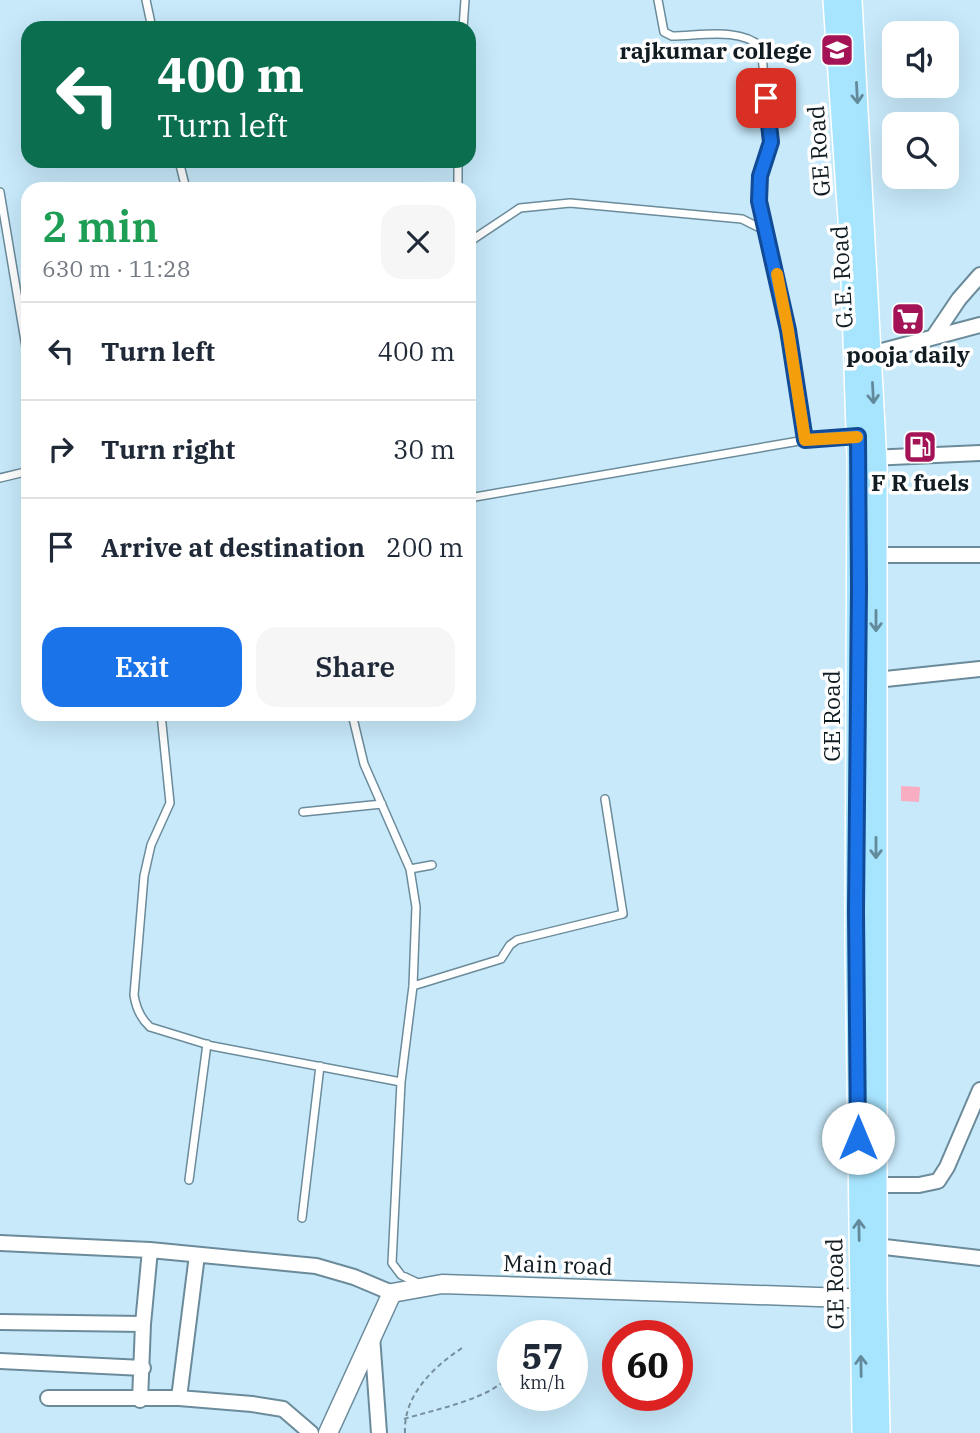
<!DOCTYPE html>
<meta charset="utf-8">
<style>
:root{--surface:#fff;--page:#f6f6f7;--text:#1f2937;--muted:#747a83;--line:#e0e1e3;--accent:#1a73e8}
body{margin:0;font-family:"IBM Plex Serif",serif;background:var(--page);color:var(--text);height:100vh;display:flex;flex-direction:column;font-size:26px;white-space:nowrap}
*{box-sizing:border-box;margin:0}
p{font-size:23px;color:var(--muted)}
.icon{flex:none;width:38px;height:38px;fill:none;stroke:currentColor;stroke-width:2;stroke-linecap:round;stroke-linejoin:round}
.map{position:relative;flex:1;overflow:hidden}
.sheet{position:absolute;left:21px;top:182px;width:455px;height:539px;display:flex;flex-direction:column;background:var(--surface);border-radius:21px;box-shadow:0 7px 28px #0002}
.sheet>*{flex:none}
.guide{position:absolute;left:21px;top:21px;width:455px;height:147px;border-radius:21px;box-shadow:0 7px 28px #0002;background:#0b6e4f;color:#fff;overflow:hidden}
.fabs{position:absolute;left:882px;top:21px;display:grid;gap:14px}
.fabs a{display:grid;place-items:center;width:77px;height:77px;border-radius:14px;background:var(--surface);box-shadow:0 7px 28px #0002;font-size:35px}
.speed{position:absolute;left:497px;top:1320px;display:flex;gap:14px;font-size:35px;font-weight:700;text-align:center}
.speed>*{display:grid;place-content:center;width:91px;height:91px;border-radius:50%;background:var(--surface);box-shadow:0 7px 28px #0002;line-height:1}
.speed small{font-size:18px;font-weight:400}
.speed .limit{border:10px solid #d22;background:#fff;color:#111}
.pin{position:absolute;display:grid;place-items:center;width:60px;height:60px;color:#fff;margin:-30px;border-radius:14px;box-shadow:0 4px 10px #0006}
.me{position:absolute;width:77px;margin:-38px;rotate:0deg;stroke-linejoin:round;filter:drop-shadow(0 0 5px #0008)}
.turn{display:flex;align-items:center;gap:24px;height:147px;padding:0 21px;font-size:32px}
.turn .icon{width:91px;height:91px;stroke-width:2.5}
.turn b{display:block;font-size:49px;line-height:60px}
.round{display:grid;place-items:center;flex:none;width:74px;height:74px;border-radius:21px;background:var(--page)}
.summary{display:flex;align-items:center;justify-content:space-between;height:119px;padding:0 21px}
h1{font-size:42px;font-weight:600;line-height:52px;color:#1e9e55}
.action{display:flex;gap:14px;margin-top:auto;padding:14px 21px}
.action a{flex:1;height:80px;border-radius:21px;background:var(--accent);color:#fff;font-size:28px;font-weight:600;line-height:80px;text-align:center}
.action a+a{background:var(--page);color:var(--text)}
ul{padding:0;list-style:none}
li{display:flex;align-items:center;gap:21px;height:98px;padding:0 21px;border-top:2px solid var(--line)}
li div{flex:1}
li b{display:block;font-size:26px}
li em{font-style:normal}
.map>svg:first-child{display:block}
.building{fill:#f8adc2}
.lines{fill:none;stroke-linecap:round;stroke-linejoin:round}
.service-casing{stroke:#6b8b9a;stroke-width:10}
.minor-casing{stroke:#6b8b9a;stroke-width:18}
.tertiary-casing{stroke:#6b8b9a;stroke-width:21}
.primary-casing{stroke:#fff;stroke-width:24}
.path{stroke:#778f9b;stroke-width:2;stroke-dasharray:5 3.5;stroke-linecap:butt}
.service{stroke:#fff;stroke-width:7}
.minor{stroke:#fff;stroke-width:14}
.tertiary{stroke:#fff;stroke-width:18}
.primary{stroke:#a7e4fe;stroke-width:21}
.oneway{stroke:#638a9b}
.route-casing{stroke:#114b97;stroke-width:18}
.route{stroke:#1a73e8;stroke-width:12}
.slow{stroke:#f59e0b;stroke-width:12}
.labels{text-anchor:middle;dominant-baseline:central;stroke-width:7;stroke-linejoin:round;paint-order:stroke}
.poi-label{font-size:23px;font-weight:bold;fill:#101c22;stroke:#fff}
.street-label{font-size:23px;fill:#101c22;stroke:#fff}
</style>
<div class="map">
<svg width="980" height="1433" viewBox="0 0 980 1433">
<rect width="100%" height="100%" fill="#c7e9fa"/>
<path class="building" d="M 901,786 L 920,787 L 919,802 L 901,801 Z"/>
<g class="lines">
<defs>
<path id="service" d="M 146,0 L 152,28
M 658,0 L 664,32 L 672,36 C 700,36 740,27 761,47 L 771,142 L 760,176 L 759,201 L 764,230
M 463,28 L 465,0
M 179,161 L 186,189
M 458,189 L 458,161
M 0,192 L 28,359
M 469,242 L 520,208 L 570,203 L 742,219 L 764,230 C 784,299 794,369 805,440
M 0,478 L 25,472 L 28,468
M 469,498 L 805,440 L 853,437
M 161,714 L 170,803 L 151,845 L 144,876 L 134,995 C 136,1008 140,1018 150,1027 L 212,1046 L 401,1082
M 352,714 L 364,764 L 410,869 L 416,907 L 413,986 L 401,1082 L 392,1263 L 401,1275 L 420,1284
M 303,812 L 382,804
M 410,869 L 432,865
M 413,986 L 501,959 L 510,945 L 517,940 L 623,914 L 605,799
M 189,1180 L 207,1044
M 302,1218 L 320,1066"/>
<path id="minor" d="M 934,336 L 959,299 L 980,275
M 863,356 L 980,325
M 870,458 L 980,453
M 876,555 L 980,555
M 876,680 L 980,669
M 876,1185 L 919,1185 L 938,1181 L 947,1167 L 980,1090
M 0,1243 L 150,1250 L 316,1266 L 354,1277 L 392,1293
M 876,1246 L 980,1258
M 0,1322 L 143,1324
M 372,1336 L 379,1433
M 0,1361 L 143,1368
M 48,1398 L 179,1398 L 252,1404 L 283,1409 L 311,1433
M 179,1398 L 197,1255
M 140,1400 L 143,1324 L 150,1250"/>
<path id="tertiary" d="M 328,1433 L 392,1293 L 442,1284 L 874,1299"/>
<path id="primary" d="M 834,0 L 851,249 L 858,458 L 856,941 L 863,1433
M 851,0 L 876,464 L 876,1299 L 879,1433"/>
</defs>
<use href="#service" class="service-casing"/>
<use href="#minor" class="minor-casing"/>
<use href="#tertiary" class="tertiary-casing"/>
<use href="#primary" class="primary-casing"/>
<path class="path" d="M 404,1419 C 436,1409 493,1399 513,1372
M 405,1433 C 403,1396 433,1367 462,1348"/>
<use href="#service" class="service"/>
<use href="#minor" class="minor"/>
<use href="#tertiary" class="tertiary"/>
<use href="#primary" class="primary"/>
</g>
<defs><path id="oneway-shaft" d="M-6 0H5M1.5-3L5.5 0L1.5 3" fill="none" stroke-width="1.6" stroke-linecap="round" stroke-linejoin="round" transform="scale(1.75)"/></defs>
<g class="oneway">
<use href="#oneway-shaft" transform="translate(857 93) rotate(87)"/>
<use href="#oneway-shaft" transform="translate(873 393) rotate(87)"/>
<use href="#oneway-shaft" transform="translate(876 621) rotate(90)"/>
<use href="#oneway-shaft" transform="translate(876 848) rotate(90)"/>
<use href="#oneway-shaft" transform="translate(859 1230) rotate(-91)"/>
<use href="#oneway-shaft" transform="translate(861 1366) rotate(-91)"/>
</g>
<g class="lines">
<defs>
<path id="route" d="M 766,98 L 771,142 L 760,176 L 759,201 L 788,330 L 805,440 L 858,436 L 859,587 L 856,911 L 858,1138"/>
</defs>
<use href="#route" class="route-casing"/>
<use href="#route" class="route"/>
<path class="slow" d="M 777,274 L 788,330 L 805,440 L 857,437"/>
</g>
<defs>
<symbol id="school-square" viewBox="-11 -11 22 22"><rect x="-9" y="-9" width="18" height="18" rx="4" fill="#a31356" stroke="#fff"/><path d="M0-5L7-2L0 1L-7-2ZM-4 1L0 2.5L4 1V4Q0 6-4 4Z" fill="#fff"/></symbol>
<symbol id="supermarket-square" viewBox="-11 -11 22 22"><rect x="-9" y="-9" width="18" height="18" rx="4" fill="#a31356" stroke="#fff"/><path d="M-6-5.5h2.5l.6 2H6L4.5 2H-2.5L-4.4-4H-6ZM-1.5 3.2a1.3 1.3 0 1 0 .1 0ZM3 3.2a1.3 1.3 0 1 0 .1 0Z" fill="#fff"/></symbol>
<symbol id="fuel-square" viewBox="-11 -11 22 22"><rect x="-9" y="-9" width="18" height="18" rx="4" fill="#a31356" stroke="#fff"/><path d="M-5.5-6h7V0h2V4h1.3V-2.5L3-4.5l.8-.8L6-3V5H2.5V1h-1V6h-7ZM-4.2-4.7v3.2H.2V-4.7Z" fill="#fff"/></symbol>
</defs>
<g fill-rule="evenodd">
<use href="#school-square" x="818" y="31" width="38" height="38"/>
<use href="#supermarket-square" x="889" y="300" width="38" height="38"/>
<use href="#fuel-square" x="901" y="428" width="38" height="38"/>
</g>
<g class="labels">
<g class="poi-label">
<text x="812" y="50" text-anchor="end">rajkumar college</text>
<text x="908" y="354">pooja daily</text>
<text x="920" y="482">F R fuels</text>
</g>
<g class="street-label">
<text transform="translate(818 151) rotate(-94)">GE Road</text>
<text transform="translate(841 277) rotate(-93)">G.E. Road</text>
<text transform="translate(831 716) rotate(-90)">GE Road</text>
<text transform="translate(558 1264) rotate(2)">Main road</text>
<text transform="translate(834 1284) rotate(-91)">GE Road</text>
</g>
</g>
</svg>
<div class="fabs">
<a><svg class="icon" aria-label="sound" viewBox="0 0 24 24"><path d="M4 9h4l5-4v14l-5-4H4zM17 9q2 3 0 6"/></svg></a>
<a><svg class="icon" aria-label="search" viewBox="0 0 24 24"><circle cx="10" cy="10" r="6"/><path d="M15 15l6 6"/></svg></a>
</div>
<div class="speed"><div>57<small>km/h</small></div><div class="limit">60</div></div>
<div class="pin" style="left:766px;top:98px;background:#d93025"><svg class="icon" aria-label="arrive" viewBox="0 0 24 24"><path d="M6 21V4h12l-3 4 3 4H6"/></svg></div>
<svg class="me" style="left:858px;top:1138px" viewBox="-20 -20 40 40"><circle r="19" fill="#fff"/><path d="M0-13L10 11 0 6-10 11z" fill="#1a73e8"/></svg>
<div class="guide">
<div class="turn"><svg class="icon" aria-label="left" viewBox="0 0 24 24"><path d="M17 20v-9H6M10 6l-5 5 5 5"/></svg><div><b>400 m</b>Turn left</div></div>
</div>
<section class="sheet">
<div class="summary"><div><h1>2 min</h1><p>630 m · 11:28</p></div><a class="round"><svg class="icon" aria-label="close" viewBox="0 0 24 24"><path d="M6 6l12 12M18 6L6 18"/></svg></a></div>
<ul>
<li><svg class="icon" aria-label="left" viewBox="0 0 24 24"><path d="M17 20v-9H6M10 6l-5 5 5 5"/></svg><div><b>Turn left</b></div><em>400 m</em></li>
<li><svg class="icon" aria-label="right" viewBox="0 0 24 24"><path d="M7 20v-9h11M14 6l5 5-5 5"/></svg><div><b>Turn right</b></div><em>30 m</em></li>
<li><svg class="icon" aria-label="arrive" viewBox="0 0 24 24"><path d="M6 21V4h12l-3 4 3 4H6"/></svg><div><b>Arrive at destination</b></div><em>200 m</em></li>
</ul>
<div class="action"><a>Exit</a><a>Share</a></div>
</section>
</div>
